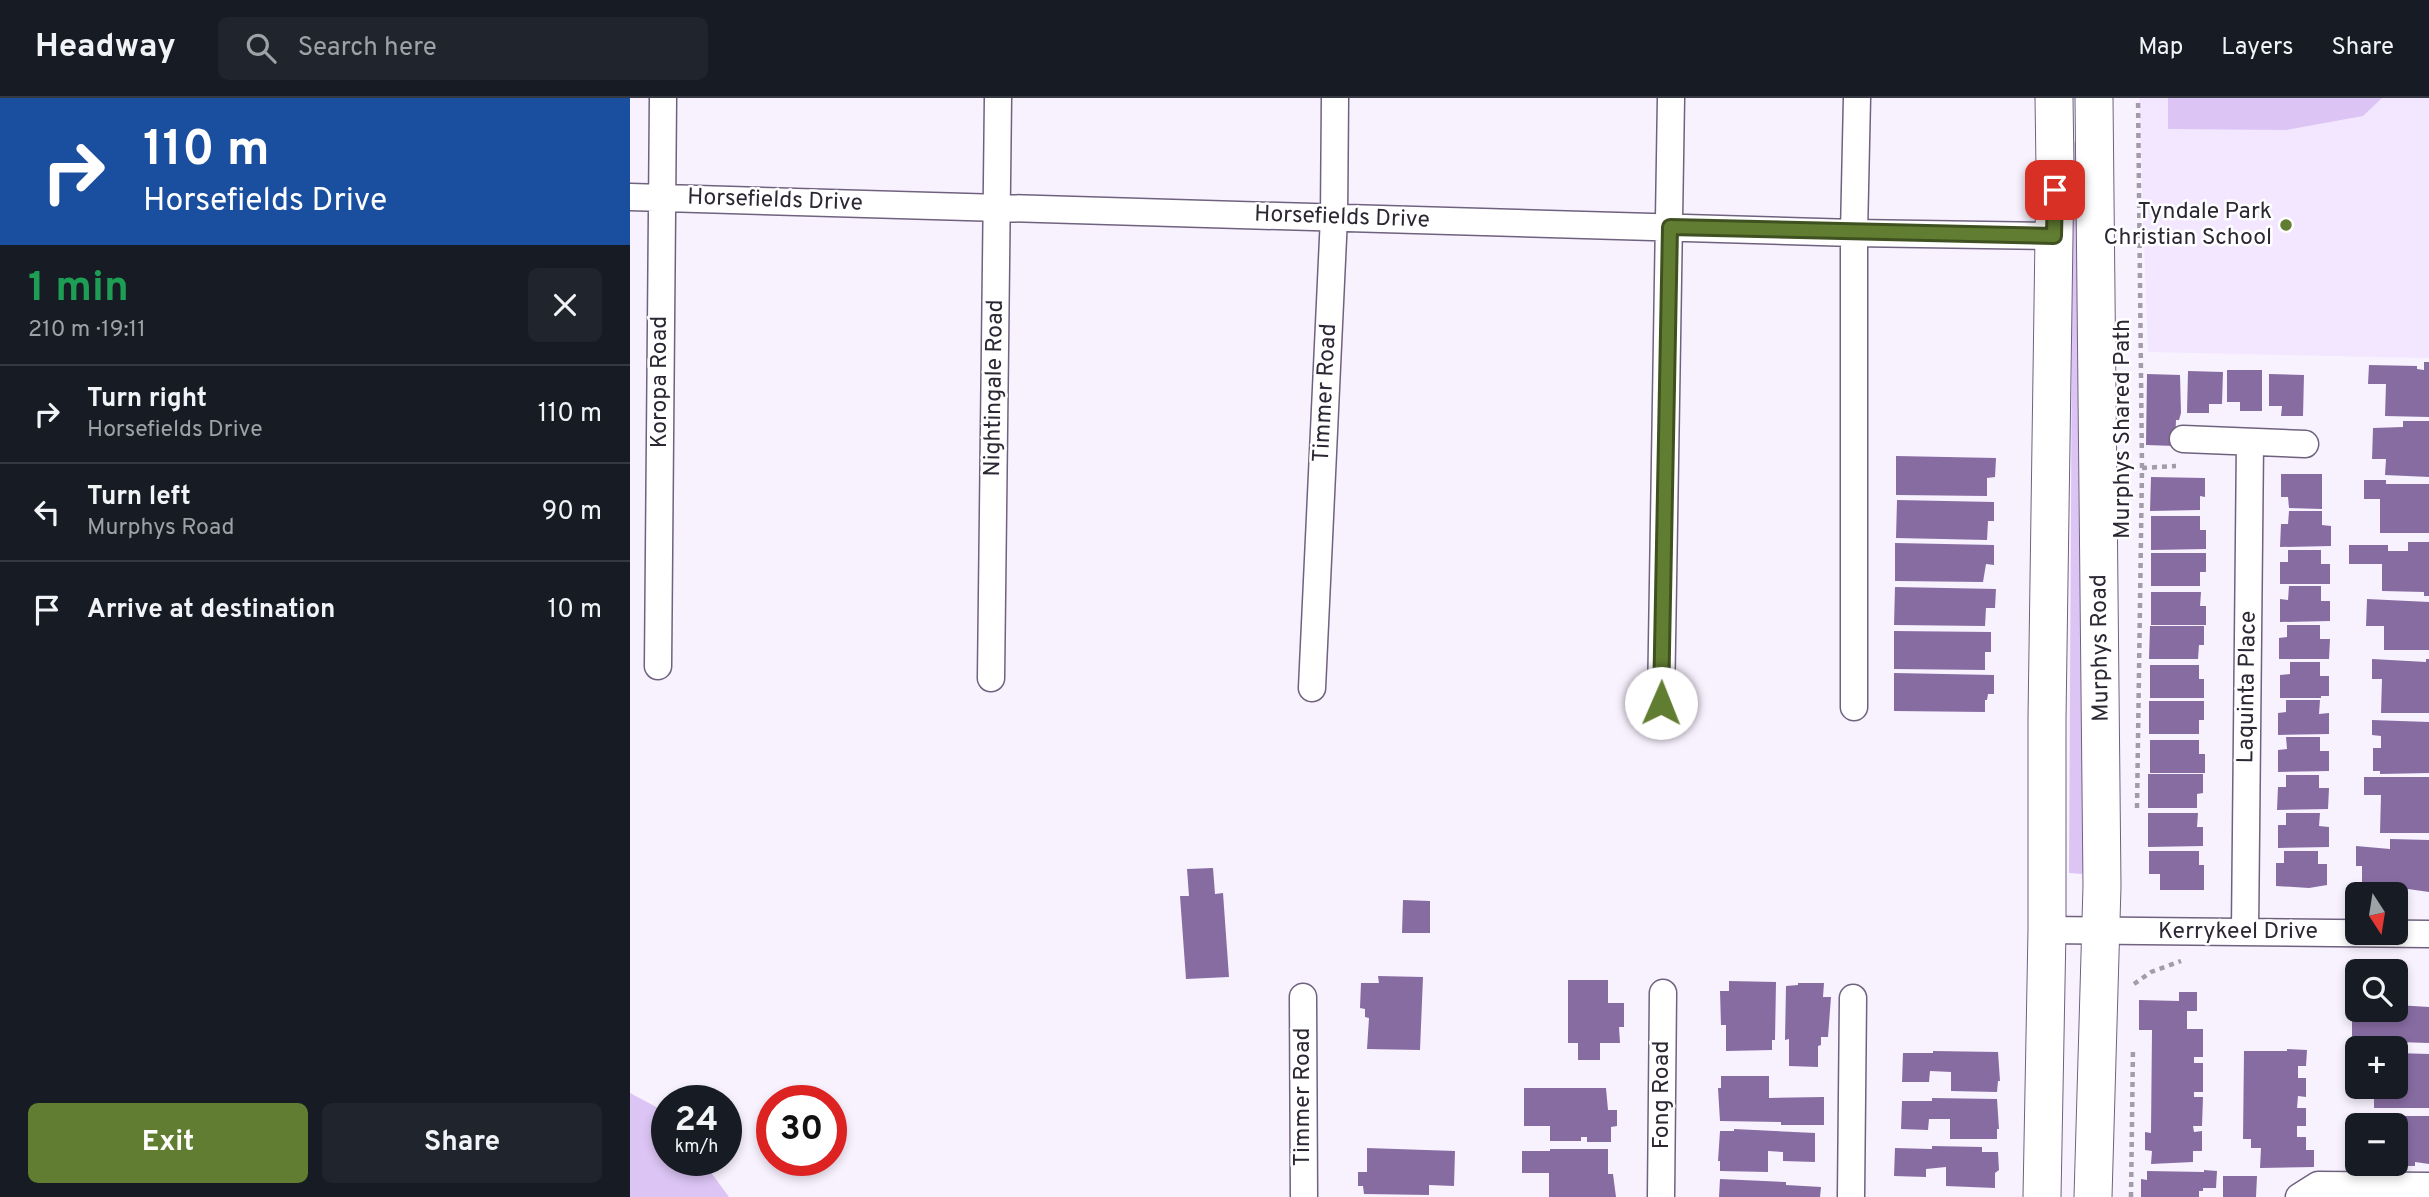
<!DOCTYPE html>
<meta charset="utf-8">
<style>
:root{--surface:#171b24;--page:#20242c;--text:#f1f3f6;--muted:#9ea1a6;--line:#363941;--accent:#617d31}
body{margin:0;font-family:Overpass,sans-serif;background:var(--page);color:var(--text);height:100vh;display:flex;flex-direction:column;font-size:26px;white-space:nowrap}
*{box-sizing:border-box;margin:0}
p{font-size:23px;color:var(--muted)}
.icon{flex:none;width:38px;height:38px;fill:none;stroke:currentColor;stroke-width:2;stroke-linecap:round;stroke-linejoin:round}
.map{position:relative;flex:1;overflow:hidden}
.sheet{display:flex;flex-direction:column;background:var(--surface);width:630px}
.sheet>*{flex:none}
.guide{background:#1a4fa0;color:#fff;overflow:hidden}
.needle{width:46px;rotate:168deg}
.buttons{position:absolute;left:1715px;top:784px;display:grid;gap:14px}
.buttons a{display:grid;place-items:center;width:63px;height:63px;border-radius:10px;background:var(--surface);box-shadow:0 4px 10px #0003;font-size:35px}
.speed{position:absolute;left:21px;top:987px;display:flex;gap:14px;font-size:35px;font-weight:700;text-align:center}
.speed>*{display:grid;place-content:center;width:91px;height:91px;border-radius:50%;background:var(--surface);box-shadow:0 4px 10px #0003;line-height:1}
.speed small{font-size:18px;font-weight:400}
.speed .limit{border:10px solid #d22;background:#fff;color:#111}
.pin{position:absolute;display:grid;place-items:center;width:60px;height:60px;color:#fff;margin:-30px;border-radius:14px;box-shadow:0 4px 10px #0006}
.me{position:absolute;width:77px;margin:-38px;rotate:1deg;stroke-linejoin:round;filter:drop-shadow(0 0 5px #0008)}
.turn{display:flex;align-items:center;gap:24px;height:147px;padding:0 28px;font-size:32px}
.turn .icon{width:91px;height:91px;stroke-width:2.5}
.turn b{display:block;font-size:49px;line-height:60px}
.round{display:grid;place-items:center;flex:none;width:74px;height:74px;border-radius:10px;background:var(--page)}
.summary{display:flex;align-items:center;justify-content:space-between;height:119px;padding:0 28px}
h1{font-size:42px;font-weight:700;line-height:52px;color:#1e9e55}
.primary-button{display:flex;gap:14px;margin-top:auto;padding:14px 28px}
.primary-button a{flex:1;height:80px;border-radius:10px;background:var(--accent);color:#fff;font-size:28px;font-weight:700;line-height:80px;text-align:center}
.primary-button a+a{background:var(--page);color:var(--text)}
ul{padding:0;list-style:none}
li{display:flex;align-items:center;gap:21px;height:98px;padding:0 28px;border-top:2px solid var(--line)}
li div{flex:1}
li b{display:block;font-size:26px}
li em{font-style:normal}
header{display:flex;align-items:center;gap:42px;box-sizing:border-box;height:98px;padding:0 35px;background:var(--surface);border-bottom:2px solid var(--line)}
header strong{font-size:33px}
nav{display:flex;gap:38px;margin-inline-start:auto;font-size:24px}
.search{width:490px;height:63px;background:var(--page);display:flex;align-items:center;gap:18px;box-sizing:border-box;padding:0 24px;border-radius:10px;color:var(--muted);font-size:26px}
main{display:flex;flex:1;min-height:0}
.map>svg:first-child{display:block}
.built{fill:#f2e7ff}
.green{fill:#dcc5f5}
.building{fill:#876ca2}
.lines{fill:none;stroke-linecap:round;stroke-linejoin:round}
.street-casing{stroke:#6f627e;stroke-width:29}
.secondary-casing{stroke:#6f627e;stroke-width:39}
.path{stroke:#a19ca8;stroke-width:4.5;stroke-dasharray:5 5;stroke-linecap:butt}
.street{stroke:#fff;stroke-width:26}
.secondary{stroke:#fff;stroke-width:37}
.route-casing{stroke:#3f5120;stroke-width:18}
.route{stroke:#617d31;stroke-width:12}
.poi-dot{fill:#617d31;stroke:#fff;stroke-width:2.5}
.labels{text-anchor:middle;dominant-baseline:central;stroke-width:5;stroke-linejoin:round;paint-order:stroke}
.street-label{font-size:23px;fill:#2c2733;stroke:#fff}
.poi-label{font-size:23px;fill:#2c2733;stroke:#fff;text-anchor:end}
</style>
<header>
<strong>Headway</strong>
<div class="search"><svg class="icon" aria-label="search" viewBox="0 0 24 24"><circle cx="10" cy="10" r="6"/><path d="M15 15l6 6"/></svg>Search here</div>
<nav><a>Map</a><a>Layers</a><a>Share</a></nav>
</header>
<main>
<section class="sheet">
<div class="guide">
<div class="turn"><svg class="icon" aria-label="right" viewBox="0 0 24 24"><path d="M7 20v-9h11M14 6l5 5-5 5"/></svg><div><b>110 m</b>Horsefields Drive</div></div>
</div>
<div class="summary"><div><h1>1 min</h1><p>210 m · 19:11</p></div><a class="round"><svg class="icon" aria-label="close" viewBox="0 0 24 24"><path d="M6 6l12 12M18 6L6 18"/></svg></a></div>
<ul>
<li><svg class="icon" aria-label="right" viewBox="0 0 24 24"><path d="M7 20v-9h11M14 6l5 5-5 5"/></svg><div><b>Turn right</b><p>Horsefields Drive</p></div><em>110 m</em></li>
<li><svg class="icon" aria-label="left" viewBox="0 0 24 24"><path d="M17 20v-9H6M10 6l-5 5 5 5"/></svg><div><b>Turn left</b><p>Murphys Road</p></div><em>90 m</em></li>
<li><svg class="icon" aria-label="arrive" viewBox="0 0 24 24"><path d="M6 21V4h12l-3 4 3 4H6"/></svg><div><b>Arrive at destination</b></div><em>10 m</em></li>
</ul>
<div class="primary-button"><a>Exit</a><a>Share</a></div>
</section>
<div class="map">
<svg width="1799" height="1099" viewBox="0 0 1799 1099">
<rect width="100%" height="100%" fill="#f8f2ff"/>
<path class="built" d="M 1509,0 L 1799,0 L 1799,260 L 1518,254 Z"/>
<path class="green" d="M 1538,0 L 1752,0 L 1733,18 L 1656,32 L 1538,31 Z
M 1443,44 L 1457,44 L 1454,771 L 1452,776 L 1439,775 Z
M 0,995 L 32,1012 L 37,1018 L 37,1062 L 72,1062 L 99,1099 L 0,1099 Z"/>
<path class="building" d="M 1794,264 L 1799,264 L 1799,319 L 1755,318 L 1756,286 L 1738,286 L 1739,267 L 1787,268 L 1787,271 L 1794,272 Z
M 1597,272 L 1632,272 L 1632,313 L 1610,313 L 1610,304 L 1597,304 Z
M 1558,273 L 1593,274 L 1592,306 L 1579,306 L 1579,315 L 1557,315 Z
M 1517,276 L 1550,277 L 1551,315 L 1549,322 L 1546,322 L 1545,348 L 1516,347 Z
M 1639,276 L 1674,277 L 1673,318 L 1651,318 L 1652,308 L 1639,308 Z
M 1773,323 L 1799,323 L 1799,379 L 1755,377 L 1756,361 L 1742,361 L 1743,330 L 1773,329 Z
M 1266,358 L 1366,360 L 1365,379 L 1357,380 L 1357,398 L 1266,397 Z
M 1651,376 L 1692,376 L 1692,411 L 1659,410 L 1658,399 L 1651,399 Z
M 1521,379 L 1575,380 L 1575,399 L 1570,398 L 1570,412 L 1520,413 Z
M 1734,382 L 1756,382 L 1756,386 L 1799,386 L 1799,435 L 1750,435 L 1750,401 L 1734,401 Z
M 1267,402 L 1364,404 L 1364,423 L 1358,423 L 1357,442 L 1266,440 Z
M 1659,413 L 1692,413 L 1692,427 L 1701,428 L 1701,448 L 1650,449 L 1651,426 L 1658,426 Z
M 1521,418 L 1570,418 L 1570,432 L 1576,432 L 1576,451 L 1521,452 Z
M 1778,444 L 1799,444 L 1799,498 L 1794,498 L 1794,494 L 1752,493 L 1752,466 L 1719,466 L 1719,447 L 1758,447 L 1758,453 L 1778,453 Z
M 1265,445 L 1364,447 L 1364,467 L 1356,466 L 1353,484 L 1265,483 Z
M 1658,452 L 1691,452 L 1691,466 L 1700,466 L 1700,486 L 1650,486 L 1650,464 L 1658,464 Z
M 1521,455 L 1576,455 L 1576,474 L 1570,474 L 1570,488 L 1521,488 Z
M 1659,488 L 1691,488 L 1691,503 L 1700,503 L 1700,523 L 1650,524 L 1650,501 L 1658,502 Z
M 1265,489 L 1366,491 L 1365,510 L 1356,510 L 1355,528 L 1264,527 Z
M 1521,494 L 1571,494 L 1570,508 L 1576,508 L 1576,527 L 1521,527 Z
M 1737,501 L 1799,504 L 1799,552 L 1754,552 L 1754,528 L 1736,528 Z
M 1657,527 L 1690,527 L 1690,541 L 1700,541 L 1699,561 L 1649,561 L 1649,540 L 1657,539 Z
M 1520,528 L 1574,528 L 1574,547 L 1569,547 L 1568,561 L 1519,561 Z
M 1264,533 L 1361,534 L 1361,554 L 1355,554 L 1355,572 L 1264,571 Z
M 1742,561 L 1796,564 L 1796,561 L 1799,561 L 1799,615 L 1751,615 L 1752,581 L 1742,581 Z
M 1660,564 L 1690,564 L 1690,578 L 1699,578 L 1699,598 L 1691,598 L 1691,600 L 1650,600 L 1650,577 L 1660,576 Z
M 1520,567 L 1569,567 L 1569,581 L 1574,581 L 1574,600 L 1520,600 Z
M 1264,575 L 1364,577 L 1364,596 L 1358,596 L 1357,602 L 1355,602 L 1355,614 L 1264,613 Z
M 1656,602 L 1690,602 L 1689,616 L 1699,615 L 1699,636 L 1648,637 L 1648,615 L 1656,614 Z
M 1519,603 L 1574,603 L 1574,622 L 1569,622 L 1569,636 L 1519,636 Z
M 1742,622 L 1799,624 L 1799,675 L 1750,676 L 1750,673 L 1743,673 L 1743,650 L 1751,650 L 1751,638 L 1742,637 Z
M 1656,639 L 1690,639 L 1690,653 L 1699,653 L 1699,673 L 1648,674 L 1648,652 L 1657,651 Z
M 1520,642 L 1569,642 L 1569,656 L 1575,656 L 1575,675 L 1520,675 Z
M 1518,676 L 1573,676 L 1573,695 L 1567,696 L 1567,710 L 1518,710 Z
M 1656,677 L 1689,677 L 1689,690 L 1699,690 L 1698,711 L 1647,712 L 1648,689 L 1656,689 Z
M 1734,679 L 1799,679 L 1799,735 L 1750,735 L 1751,697 L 1734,697 Z
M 1518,715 L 1568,715 L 1567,729 L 1573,729 L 1573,748 L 1518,749 Z
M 1656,715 L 1690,715 L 1689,728 L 1699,729 L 1699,749 L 1648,750 L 1648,727 L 1656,727 Z
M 1760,741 L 1799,742 L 1799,794 L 1778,791 L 1778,794 L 1747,794 L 1747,786 L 1732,786 L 1732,768 L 1726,768 L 1726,748 L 1760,751 Z
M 1519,753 L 1569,753 L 1569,767 L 1574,767 L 1574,792 L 1530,792 L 1530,776 L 1519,776 Z
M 1654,753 L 1688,753 L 1688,766 L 1697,766 L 1697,787 L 1679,790 L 1646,788 L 1646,765 L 1654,765 Z
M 583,770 L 585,796 L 593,795 L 599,879 L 556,881 L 550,798 L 559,798 L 557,771 Z
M 773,802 L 800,803 L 800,835 L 772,835 Z
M 748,878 L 793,879 L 790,952 L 737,951 L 739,920 L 735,919 L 735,911 L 730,910 L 731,885 L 749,885 Z
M 938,882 L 978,882 L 978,905 L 994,905 L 994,929 L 989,929 L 990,945 L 970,945 L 970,962 L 948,962 L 948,945 L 938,945 Z
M 1099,883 L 1146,884 L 1145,942 L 1142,942 L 1142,952 L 1096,953 L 1096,927 L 1091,927 L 1090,893 L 1099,893 Z
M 1168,885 L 1194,885 L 1193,899 L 1201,899 L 1198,939 L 1191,939 L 1191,947 L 1188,948 L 1188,969 L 1159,968 L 1159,941 L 1155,942 L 1156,888 L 1168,887 Z
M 1549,894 L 1567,894 L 1567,913 L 1557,913 L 1557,931 L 1573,931 L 1573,959 L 1564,959 L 1564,965 L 1573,965 L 1573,994 L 1564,994 L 1564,999 L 1573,999 L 1572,1028 L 1563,1028 L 1564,1034 L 1572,1033 L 1572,1053 L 1563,1053 L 1563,1064 L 1521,1066 L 1522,1053 L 1515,1052 L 1515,1034 L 1521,1035 L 1522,932 L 1509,932 L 1509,902 L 1549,903 Z
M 1722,897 L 1727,897 L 1727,912 L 1766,912 L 1766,907 L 1799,909 L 1799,945 L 1766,944 L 1766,949 L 1746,949 L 1746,944 L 1722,944 Z
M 1657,951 L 1677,952 L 1676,968 L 1668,968 L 1668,980 L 1676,980 L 1676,999 L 1668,998 L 1667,1010 L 1676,1010 L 1676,1028 L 1667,1028 L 1667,1039 L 1676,1039 L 1676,1052 L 1684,1052 L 1684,1069 L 1630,1070 L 1631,1050 L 1621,1050 L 1621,1041 L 1613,1041 L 1614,953 L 1657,953 Z
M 1303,953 L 1368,954 L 1370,983 L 1368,983 L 1367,994 L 1321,993 L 1321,974 L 1300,973 L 1299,984 L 1272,984 L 1273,955 L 1303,955 Z
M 1766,955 L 1799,956 L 1799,1010 L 1744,1010 L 1744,989 L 1766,989 Z
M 1091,978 L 1139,978 L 1139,1000 L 1194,999 L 1194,1027 L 1151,1027 L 1151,1024 L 1090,1023 L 1088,990 L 1091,990 Z
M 894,990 L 976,990 L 978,1012 L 987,1012 L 987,1028 L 981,1029 L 981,1044 L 957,1044 L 957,1039 L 951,1039 L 951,1043 L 920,1043 L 920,1028 L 894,1028 Z
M 1302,1000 L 1367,1001 L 1369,1031 L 1367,1031 L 1367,1041 L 1320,1041 L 1320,1021 L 1299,1021 L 1298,1032 L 1271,1031 L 1272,1003 L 1302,1003 Z
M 1769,1018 L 1799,1018 L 1799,1066 L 1785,1064 L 1785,1068 L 1775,1068 L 1776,1071 L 1753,1071 L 1753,1066 L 1766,1066 L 1766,1027 L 1727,1027 L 1727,1056 L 1725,1056 L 1724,1022 L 1769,1022 Z
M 1104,1031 L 1185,1035 L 1185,1064 L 1153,1063 L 1153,1054 L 1138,1053 L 1138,1074 L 1090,1073 L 1090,1063 L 1088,1063 L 1090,1033 L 1104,1033 Z
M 1302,1048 L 1352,1049 L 1352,1054 L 1368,1054 L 1369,1072 L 1365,1075 L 1365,1090 L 1316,1088 L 1316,1069 L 1296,1071 L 1296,1079 L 1264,1078 L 1265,1050 L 1302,1051 Z
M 737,1050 L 825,1053 L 824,1088 L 799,1087 L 799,1097 L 734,1096 L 733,1088 L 728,1088 L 728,1074 L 737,1074 Z
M 920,1051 L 978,1051 L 978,1076 L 983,1076 L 986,1099 L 919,1099 L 919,1075 L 892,1075 L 892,1053 L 920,1053 Z
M 1574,1072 L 1587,1073 L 1586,1090 L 1573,1090 L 1573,1093 L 1569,1093 L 1569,1099 L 1511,1099 L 1511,1081 L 1517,1082 L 1517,1073 L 1574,1074 Z
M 1593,1078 L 1627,1078 L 1626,1099 L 1593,1099 Z
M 1090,1081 L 1156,1084 L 1156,1087 L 1191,1089 L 1190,1099 L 1089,1099 Z"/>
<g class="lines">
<defs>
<path id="street" d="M 0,99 L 1224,135 L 1425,138
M 1553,341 L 1675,346
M 28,568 L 33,0
M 361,580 L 368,0
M 682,590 L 704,119 L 705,0
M 1031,605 L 1041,0
M 1224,609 L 1224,135 L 1227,0
M 1417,832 L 1799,836
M 1615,833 L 1620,344
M 673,899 L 674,1099
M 1031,1099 L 1033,895
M 1221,1099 L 1223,900
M 1669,1099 L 1688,1087 L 1799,1088"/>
<path id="secondary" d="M 1412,1099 L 1417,832 L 1417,620 L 1425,69 L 1424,0
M 1463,1099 L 1472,788 L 1464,0"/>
</defs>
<use href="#street" class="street-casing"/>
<use href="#secondary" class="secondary-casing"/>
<path class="path" d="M 1512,370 L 1546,368
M 1507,710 L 1512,370 L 1508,0
M 1504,886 L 1521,874 L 1551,863
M 1501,1099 L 1503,949"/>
<use href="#street" class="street"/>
<use href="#secondary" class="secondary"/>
</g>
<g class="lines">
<defs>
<path id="route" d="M 1031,605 L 1040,129 L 1424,138 L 1425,92"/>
</defs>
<use href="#route" class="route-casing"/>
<use href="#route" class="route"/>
</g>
<circle class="poi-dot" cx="1656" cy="127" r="7"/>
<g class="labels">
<g class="street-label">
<text transform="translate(145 103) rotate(2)">Horsefields Drive</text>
<text transform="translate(712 120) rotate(2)">Horsefields Drive</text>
<text transform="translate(30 284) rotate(-90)">Koropa Road</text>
<text transform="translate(365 290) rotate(-89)">Nightingale Road</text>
<text transform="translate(696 295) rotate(-87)">Timmer Road</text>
<text transform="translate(1493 331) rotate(-90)">Murphys Shared Path</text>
<text transform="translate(1471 550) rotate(-91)">Murphys Road</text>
<text transform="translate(1618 589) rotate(-89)">Laquinta Place</text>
<text x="1608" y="834">Kerrykeel Drive</text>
<text transform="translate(1032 997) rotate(-90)">Fong Road</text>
<text transform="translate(673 999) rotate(-90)">Timmer Road</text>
</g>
<g class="poi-label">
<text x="1642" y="114">Tyndale Park<tspan x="1642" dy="26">Christian School</tspan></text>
</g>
</g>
</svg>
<div class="buttons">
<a><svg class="needle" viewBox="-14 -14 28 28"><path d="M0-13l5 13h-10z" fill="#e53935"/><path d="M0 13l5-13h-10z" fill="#9ea1a6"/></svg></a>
<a><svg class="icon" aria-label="search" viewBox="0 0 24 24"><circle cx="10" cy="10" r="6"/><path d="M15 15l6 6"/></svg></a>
<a>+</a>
<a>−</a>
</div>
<div class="speed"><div>24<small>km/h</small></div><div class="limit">30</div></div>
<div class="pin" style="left:1425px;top:92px;background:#d93025"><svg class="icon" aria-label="arrive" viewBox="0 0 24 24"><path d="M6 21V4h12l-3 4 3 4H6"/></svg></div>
<svg class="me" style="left:1031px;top:605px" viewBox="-20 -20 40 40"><circle r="19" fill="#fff"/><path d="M0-13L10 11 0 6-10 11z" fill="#617d31"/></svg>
</div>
</main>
